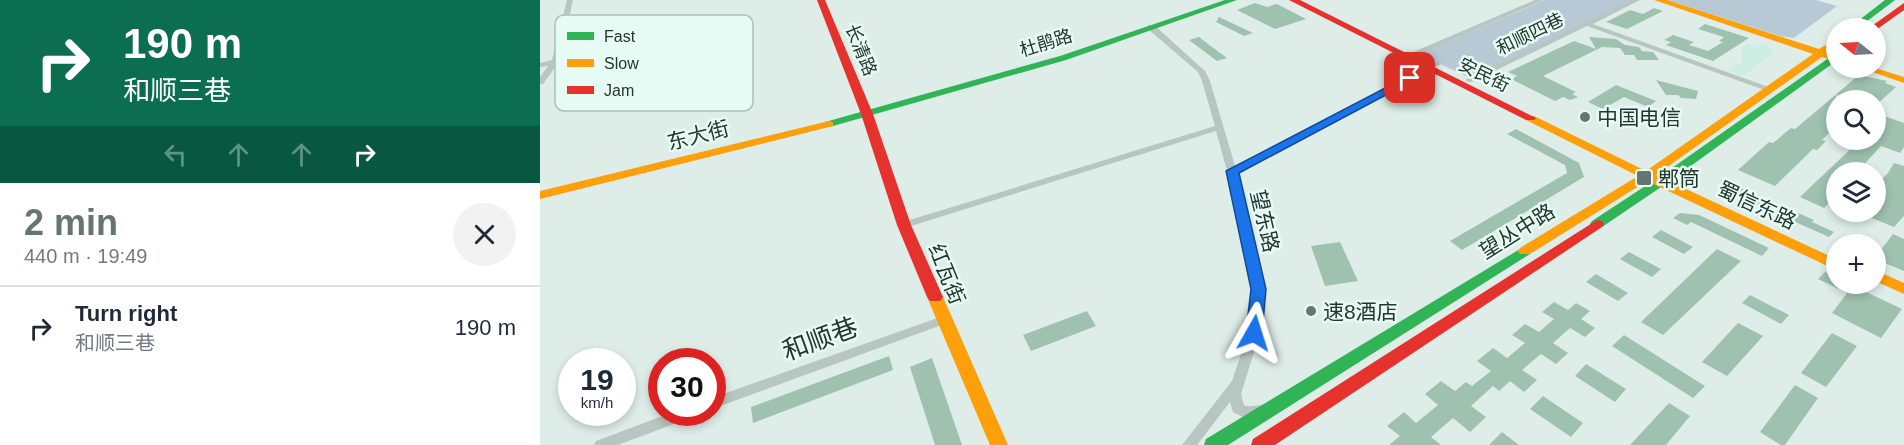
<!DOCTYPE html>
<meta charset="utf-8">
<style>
:root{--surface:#fff;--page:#f2f2f3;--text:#1f2937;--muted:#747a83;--line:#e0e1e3;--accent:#66766f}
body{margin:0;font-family:Arial,"Noto Sans SC",sans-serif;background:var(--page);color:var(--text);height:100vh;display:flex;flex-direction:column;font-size:22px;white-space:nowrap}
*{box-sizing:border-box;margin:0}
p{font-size:20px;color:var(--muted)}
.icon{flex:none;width:33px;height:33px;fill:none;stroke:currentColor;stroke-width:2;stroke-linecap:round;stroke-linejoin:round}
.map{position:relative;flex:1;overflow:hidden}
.panel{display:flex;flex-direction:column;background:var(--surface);width:540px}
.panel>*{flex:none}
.guide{background:#0b6e4f;color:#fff;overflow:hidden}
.needle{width:39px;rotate:288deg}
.controls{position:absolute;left:1286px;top:18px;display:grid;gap:12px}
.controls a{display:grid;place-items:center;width:60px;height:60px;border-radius:50%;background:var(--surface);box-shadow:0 3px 9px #0003;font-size:30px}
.speed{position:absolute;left:18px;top:348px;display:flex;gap:12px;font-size:30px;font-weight:700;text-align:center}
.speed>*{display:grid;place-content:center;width:78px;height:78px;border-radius:50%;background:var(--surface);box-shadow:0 3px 9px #0003;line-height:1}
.speed small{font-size:15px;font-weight:400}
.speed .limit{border:9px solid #d22;background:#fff;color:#111}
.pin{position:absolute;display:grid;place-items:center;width:51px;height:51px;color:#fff;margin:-26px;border-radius:12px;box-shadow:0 3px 9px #0006}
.me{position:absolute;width:66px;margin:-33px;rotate:6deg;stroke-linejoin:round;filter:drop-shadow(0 0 4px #0008)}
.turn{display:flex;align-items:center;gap:21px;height:126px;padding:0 24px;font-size:27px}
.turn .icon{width:78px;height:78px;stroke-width:2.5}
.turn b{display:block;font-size:42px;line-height:51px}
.lanes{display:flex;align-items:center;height:57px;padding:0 24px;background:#0003;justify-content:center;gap:30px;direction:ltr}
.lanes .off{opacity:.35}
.round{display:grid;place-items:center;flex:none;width:63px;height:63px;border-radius:32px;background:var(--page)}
.headline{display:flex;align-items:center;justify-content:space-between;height:102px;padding:0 24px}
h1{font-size:36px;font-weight:600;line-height:45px;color:var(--accent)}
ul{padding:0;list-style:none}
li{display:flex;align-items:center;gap:18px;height:84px;padding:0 24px;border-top:2px solid var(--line)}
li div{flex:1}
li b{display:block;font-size:22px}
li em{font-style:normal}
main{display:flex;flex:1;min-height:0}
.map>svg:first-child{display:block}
.green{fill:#b7c9d4}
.plaza{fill:#ccede4}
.building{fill:#9ec2af}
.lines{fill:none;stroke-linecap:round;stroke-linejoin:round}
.street{fill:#b7c6c0;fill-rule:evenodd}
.fast{fill:#30b455;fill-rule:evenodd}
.slow{fill:#ff9f0a;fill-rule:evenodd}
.jam{fill:#e5322d;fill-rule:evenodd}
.route{fill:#1a73e8;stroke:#114b97;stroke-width:1.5}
.poi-dot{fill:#66766f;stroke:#e5fbf4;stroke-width:2}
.labels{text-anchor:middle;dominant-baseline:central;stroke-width:5;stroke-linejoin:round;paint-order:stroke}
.far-street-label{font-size:18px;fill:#26362e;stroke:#e5fbf4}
.poi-label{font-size:21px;fill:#26362e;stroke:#e5fbf4;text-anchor:start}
.street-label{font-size:21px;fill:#26362e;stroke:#e5fbf4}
.near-street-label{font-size:26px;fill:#26362e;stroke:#e5fbf4}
.key{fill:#e5fbf4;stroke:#acc0b9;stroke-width:1.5}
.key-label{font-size:16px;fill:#26362e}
</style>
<main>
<section class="panel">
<div class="guide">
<div class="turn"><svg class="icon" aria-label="right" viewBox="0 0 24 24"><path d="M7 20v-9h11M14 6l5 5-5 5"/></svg><div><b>190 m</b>和顺三巷</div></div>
<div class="lanes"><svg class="icon off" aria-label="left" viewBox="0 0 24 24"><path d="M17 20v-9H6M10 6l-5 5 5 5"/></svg><svg class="icon off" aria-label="ahead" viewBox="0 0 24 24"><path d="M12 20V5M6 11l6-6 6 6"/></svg><svg class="icon off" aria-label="ahead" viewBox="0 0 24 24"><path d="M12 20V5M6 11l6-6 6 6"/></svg><svg class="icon" aria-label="right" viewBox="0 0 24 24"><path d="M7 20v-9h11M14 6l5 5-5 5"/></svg></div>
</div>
<div class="headline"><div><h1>2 min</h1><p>440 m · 19:49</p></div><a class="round"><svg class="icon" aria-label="close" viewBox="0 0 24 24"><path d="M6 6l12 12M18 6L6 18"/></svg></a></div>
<ul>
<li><svg class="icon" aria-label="right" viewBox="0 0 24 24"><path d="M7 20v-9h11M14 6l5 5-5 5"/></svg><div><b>Turn right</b><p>和顺三巷</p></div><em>190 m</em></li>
</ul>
</section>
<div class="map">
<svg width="1364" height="445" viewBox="0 0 1364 445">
<rect width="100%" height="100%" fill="#deede8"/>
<path class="green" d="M 1005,0 L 1094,0 L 930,78 L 879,54 Z
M 1127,0 L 1276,0 L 1297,6 L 1254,38 L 1240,36 Z"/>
<path class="plaza" d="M 1208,44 L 1218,48 L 1222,44 L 1228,46 L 1233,53 L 1203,76 L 1188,71 L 1202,63 L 1202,48 Z"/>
<path class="building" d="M 715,3 L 727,7 L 737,4 L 766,19 L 735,29 L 697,10 Z
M 1114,8 L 1123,11 L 1087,29 L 1066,22 L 1090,10 L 1103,14 Z
M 679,17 L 713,33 L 704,36 L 676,22 Z
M 1165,24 L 1209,38 L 1173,61 L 1126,45 L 1131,42 L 1124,40 L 1133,35 L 1154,42 L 1149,45 L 1168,51 L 1183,42 L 1179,41 L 1184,37 L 1158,29 Z
M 659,37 L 668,44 L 687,58 L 677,61 L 649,40 Z
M 1049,37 L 1076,39 L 1085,45 L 1099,47 L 1102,51 L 1113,52 L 1119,60 L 1097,60 L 1094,55 L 1085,55 L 1080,48 L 1062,47 L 1003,76 L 1036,92 L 1032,94 L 1038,97 L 1030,100 L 1023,97 L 1015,101 L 971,79 L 977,76 L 968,72 L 1034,41 L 1056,49 Z
M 1319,75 L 1347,81 L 1345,83 L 1356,87 L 1335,106 L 1335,100 L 1313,100 L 1296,95 L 1296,131 L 1292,130 L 1282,140 L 1286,141 L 1277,150 L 1273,149 L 1235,186 L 1198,170 L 1229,142 L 1233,143 L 1251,128 L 1255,129 Z
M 1116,80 L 1158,91 L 1156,99 L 1141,98 L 1138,95 L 1126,95 Z
M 1076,85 L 1116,101 L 1108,107 L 1084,97 L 1063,109 L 1048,102 Z
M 1344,116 L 1364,123 L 1364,147 L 1360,153 L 1341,146 L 1317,172 L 1296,172 L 1296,195 L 1284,208 L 1260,197 L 1320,140 L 1335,140 L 1335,125 Z
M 976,129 L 1039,163 L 1044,177 L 922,250 L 910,241 L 1027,173 L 1025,165 L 967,134 Z
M 1354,163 L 1364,166 L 1364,216 L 1354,227 L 1317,212 L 1335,212 L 1335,186 L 1348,173 Z
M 1180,179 L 1274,220 L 1272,222 L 1294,232 L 1289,237 L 1190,193 Z
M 1140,213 L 1159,215 L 1229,248 L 1222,256 L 1151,222 L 1147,225 L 1133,218 Z
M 1121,230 L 1153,247 L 1144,254 L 1112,237 Z
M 1353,234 L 1364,239 L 1364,271 L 1335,259 L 1335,248 L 1340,251 Z
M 800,242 L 818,281 L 785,286 L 771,246 Z
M 1177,249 L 1201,261 L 1123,335 L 1101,322 Z
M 1089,252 L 1121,269 L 1112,277 L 1080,259 Z
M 1285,272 L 1296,277 L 1296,284 L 1309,284 L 1362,309 L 1341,338 L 1292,313 L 1307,293 L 1278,279 Z
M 1056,274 L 1088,293 L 1078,301 L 1046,282 Z
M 1210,295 L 1249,315 L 1241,324 L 1202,303 Z
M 1014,302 L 1028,310 L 1036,303 L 1050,311 L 1041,319 L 1055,328 L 1045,337 L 1030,328 L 1013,343 L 1028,353 L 1016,364 L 1001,354 L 982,370 L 997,380 L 984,392 L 970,381 L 959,391 L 953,386 L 931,406 L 946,417 L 930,432 L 913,418 L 891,437 L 901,445 L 849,445 L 860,436 L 847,426 L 864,412 L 876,423 L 898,405 L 885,394 L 901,381 L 915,391 L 926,382 L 932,386 L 951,371 L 937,361 L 953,348 L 967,358 L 985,343 L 972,335 L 985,324 L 999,332 L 1014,319 L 1002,312 Z
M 547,311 L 556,326 L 491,351 L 483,335 Z
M 1198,323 L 1223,336 L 1187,376 L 1162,362 Z
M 1292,333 L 1317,346 L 1286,387 L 1261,373 Z
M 1084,335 L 1165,386 L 1153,398 L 1072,346 Z
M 349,356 L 353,370 L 213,423 L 211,407 Z
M 392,358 L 422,445 L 395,445 L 370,367 Z
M 1046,364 L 1086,389 L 1075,402 L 1035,376 Z
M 1255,385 L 1278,398 L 1245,445 L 1241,445 L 1220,432 Z
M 1003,396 L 1043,423 L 1031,437 L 990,409 Z
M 1129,403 L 1150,416 L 1126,445 L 1090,445 Z
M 962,432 L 979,445 L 949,445 Z"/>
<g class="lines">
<path class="street" d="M 27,0 L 33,0 L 19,62 L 3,84 L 0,84 L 0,77 L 8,66 L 0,67 L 0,63 L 12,60 Z
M 995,0 L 1004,0 L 878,55 L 871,53 Z
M 1092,0 L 1100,0 L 1053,24 L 1234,89 L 1233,91 L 1227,91 L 1047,26 L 932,82 L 929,82 L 925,80 Z
M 608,25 L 614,25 L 665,71 L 670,81 L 695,166 L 894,62 L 897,62 L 901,64 L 697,172 L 724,289 L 720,333 L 701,394 L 704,405 C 711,409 719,403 727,406 L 729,410 L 727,414 L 707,419 L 693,412 L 690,402 L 657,445 L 642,445 L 692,381 L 708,333 L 712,289 L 687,171 L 676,131 L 368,227 L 364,228 L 359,225 L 360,223 L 675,126 L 662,81 L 658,72 L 608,29 Z
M 403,316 L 407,317 L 409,320 L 407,323 L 172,409 L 172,398 Z
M 133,412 L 157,412 L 155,416 L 78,445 L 54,445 L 56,441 Z"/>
<path class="fast" d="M 685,0 L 697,0 L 526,60 L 293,126 L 289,127 L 283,124 L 285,122 L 520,56 Z
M 1345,0 L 1355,0 L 1318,28 L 1309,28 Z
M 1296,53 L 1296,61 L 1130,181 L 1062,227 L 1052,227 L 1050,224 L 1052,221 L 1122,175 Z
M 985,246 L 992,251 L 990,254 L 688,445 L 664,445 L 666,439 Z"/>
<path class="slow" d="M 1114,0 L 1127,0 L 1279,49 L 1296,39 L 1296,46 L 1288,52 L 1296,55 L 1296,61 L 1282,57 L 1116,175 L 1296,259 L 1296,270 L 1107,181 L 990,254 L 980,254 L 978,251 L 980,248 L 1098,176 L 986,120 L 986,116 L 994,116 L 1106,171 L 1273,54 Z
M 1321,68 L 1335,68 L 1364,77 L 1364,83 Z
M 289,121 L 293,122 L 293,126 L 0,199 L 0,191 Z
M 1335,270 L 1364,283 L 1364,294 L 1335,281 Z
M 395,292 L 400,293 L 403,297 L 468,445 L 450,445 L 387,297 L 390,293 Z"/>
<path class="jam" d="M 277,0 L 285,0 L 333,114 L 371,225 L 403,297 L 400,301 L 390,301 L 387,297 L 357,225 L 321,114 Z
M 749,0 L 760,0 L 996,118 L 994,120 L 986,120 Z
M 1364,3 L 1364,10 L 1336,30 L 1329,28 Z
M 1057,220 L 1062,221 L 1064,224 L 1062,227 L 735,445 L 711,445 L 713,439 Z"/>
</g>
<path class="route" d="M 870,75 L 874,76 L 874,80 L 699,173 L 726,289 L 722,333 L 720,338 L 708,338 L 706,333 L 711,289 L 686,171 Z"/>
<g class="poi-dot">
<circle cx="1045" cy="117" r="6"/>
<rect x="1096" y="170" width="16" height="16" rx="3"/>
<circle cx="771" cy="311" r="6"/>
</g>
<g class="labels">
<g class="far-street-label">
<text transform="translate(990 34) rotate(-26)">和顺四巷</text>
<text transform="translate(506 43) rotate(-17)">杜鹃路</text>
<text transform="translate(321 50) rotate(68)">长清路</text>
<text transform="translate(944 75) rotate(26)">安民街</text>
</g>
<g class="poi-label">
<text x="1057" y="117">中国电信</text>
<text x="1118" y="178">郫筒</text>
<text x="783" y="311">速8酒店</text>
</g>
<g class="street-label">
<text transform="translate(158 135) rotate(-14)">东大街</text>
<text transform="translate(1217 205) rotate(25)">蜀信东路</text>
<text transform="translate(725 221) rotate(77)">望东路</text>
<text transform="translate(977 231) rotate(-32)">望丛中路</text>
<text transform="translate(407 274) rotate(68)">红瓦街</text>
</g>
<g class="near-street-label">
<text transform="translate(280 339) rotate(-20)">和顺巷</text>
</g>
</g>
<rect x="15" y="15" width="198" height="96" rx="9" class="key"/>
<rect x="27" y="32" width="27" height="8" fill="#30b455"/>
<rect x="27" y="59" width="27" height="8" fill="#ff9f0a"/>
<rect x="27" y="86" width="27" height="8" fill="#e5322d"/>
<g class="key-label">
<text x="64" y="42">Fast</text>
<text x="64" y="69">Slow</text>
<text x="64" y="96">Jam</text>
</g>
</svg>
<div class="controls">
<a><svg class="needle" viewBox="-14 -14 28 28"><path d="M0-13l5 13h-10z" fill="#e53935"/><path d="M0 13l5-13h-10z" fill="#747a83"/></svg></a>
<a><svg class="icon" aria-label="search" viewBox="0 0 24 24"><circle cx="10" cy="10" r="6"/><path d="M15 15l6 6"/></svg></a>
<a><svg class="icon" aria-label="layers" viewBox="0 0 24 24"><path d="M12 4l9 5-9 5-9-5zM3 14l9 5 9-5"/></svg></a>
<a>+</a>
</div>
<div class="speed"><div>19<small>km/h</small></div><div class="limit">30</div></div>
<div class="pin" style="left:870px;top:78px;background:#d93025"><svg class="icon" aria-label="arrive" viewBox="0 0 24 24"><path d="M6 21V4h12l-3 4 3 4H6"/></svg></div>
<svg class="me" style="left:714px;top:333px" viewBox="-20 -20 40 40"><path d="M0-17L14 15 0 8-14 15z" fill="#1a73e8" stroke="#fff" stroke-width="4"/></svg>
</div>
</main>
